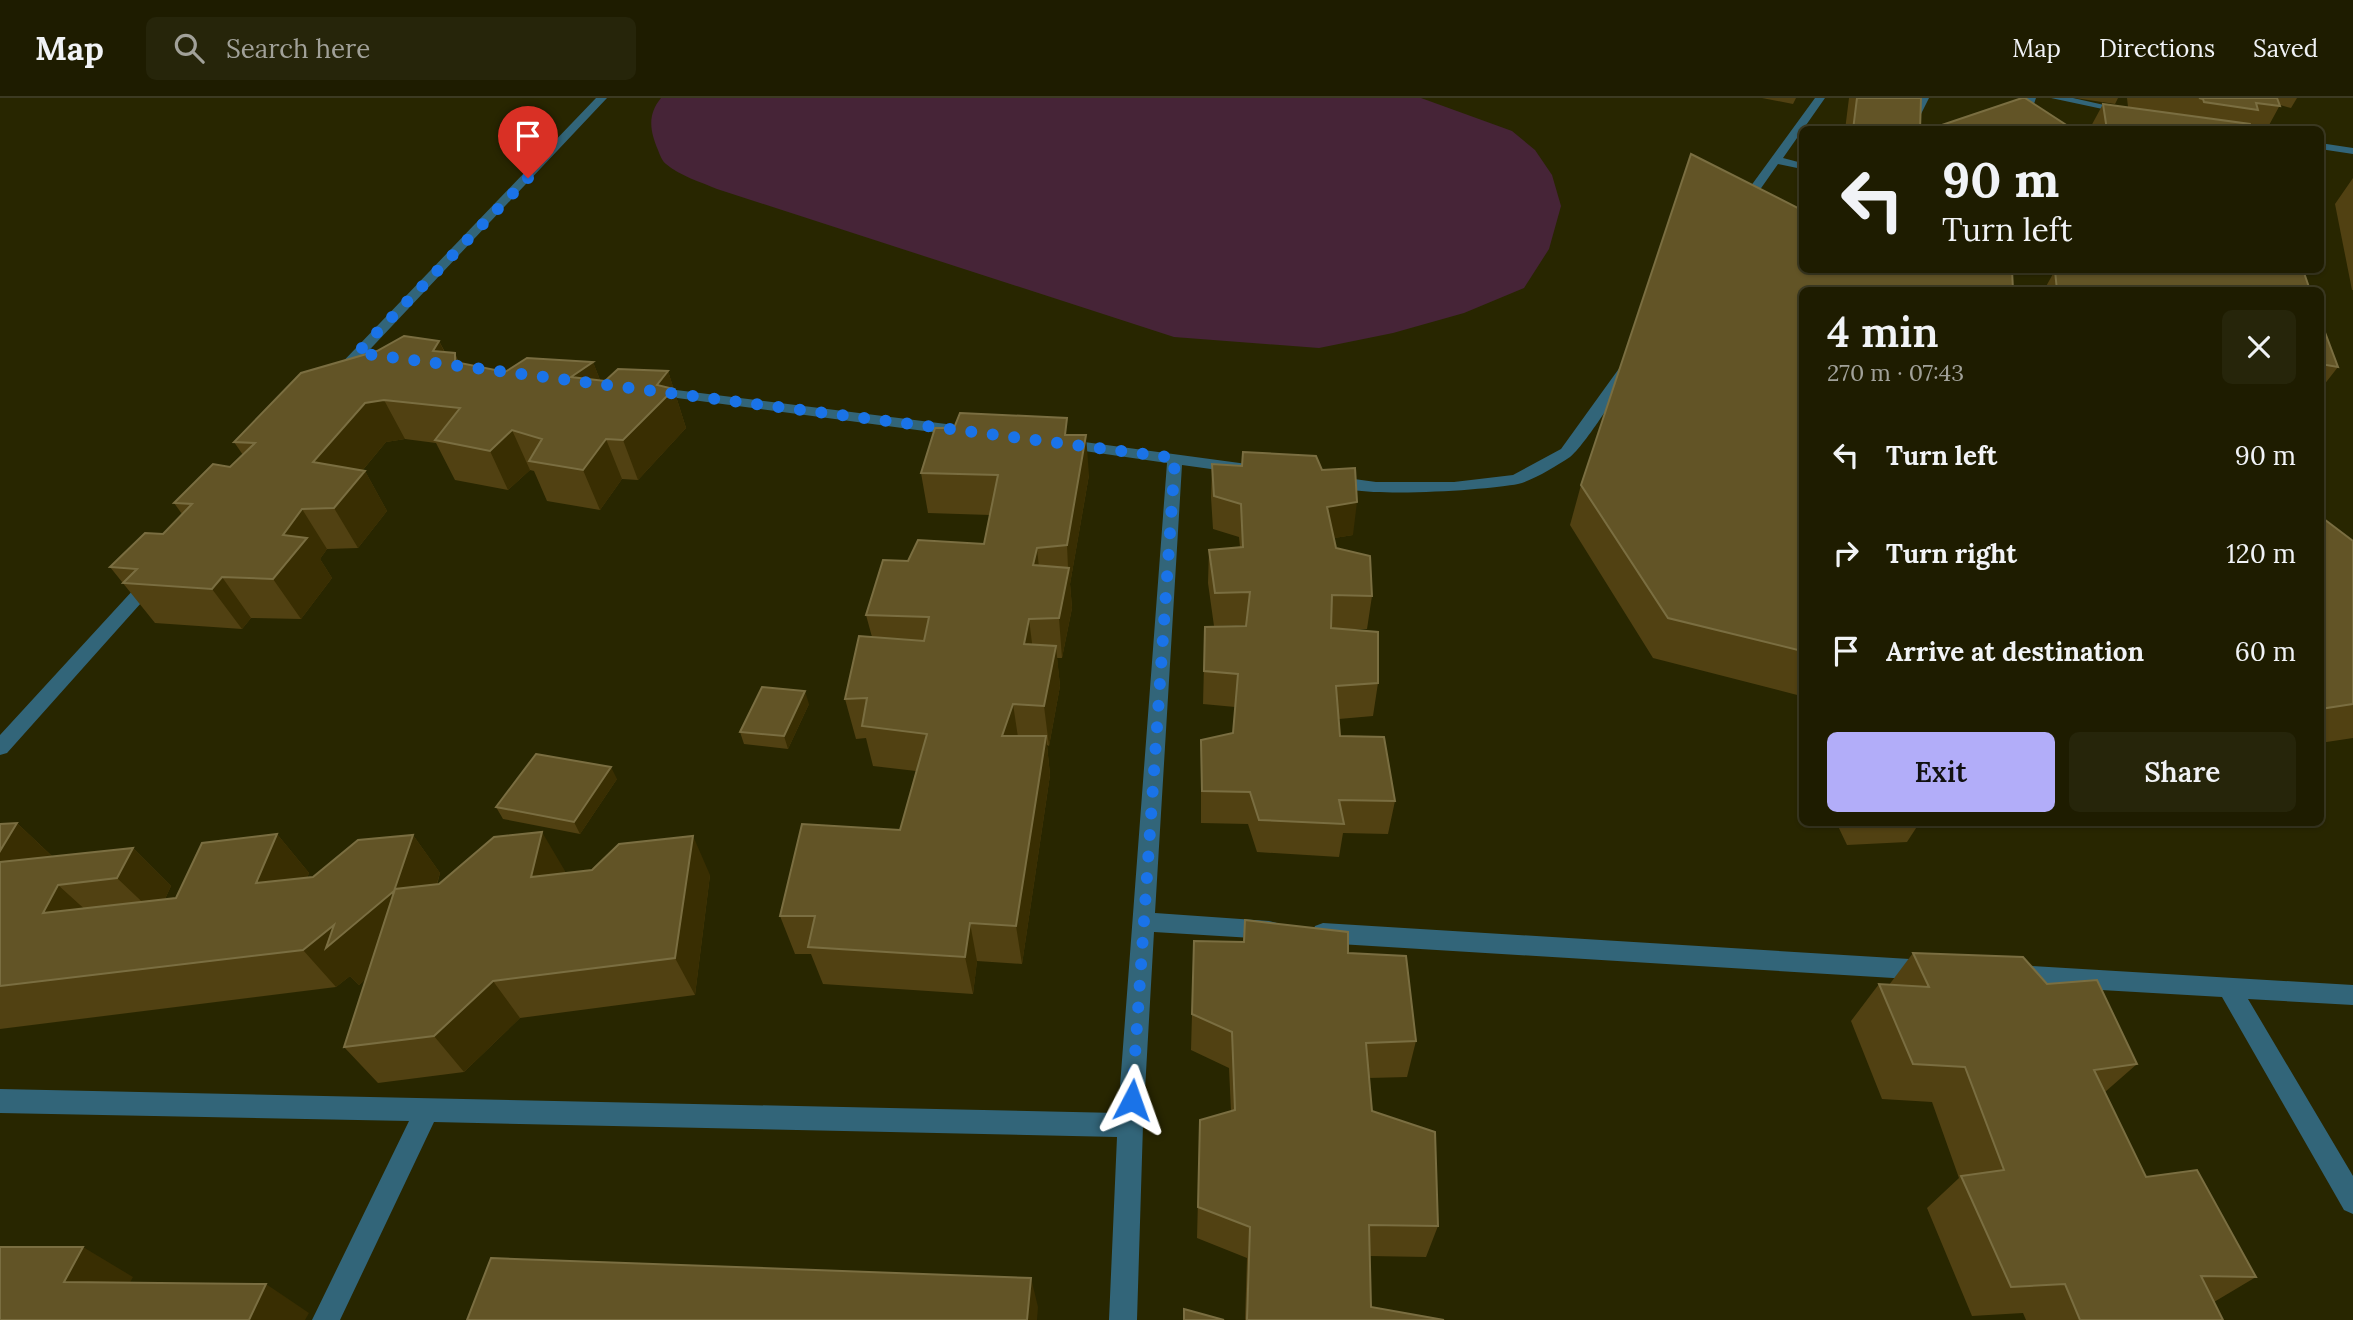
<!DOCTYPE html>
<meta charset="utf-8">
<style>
:root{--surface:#1e1c00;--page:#26250a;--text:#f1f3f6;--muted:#a1a199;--line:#3c3a22;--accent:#b2adf9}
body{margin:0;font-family:Lora,serif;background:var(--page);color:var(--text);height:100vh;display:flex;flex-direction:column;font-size:26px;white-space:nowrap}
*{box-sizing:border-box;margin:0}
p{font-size:23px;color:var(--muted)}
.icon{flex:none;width:38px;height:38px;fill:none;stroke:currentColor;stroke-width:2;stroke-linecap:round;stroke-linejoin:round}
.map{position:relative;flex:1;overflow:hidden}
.details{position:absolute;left:1799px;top:189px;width:525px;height:539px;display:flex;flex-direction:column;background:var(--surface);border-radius:10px;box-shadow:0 2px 5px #0004,0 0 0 2px var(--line)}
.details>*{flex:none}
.top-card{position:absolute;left:1799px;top:28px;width:525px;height:147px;border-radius:10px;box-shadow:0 2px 5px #0004,0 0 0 2px var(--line);background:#1e1c00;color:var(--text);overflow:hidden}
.pin{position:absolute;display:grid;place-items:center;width:60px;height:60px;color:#fff;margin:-72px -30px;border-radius:50% 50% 50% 0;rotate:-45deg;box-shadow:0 0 7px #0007}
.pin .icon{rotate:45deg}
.me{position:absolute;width:77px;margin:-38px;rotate:4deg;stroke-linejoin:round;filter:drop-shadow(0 0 5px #0008)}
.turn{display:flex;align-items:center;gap:24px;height:147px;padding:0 28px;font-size:32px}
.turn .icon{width:91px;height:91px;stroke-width:2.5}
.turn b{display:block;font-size:49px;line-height:60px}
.round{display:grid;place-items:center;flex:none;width:74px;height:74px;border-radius:10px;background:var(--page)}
.summary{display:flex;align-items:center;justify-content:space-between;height:119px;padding:0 28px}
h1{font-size:42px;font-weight:600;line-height:52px}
.action{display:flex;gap:14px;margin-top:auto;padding:14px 28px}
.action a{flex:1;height:80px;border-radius:10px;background:var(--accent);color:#111;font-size:28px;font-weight:600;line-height:80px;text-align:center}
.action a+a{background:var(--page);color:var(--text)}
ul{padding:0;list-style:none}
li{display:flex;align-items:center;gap:21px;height:98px;padding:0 28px}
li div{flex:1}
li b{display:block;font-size:26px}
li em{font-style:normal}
header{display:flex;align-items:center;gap:42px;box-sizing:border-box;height:98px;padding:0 35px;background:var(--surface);border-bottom:2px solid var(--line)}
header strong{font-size:33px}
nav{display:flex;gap:38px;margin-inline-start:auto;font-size:24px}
.search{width:490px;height:63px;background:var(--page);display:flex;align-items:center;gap:18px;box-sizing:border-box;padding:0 24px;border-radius:10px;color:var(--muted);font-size:26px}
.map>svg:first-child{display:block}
.green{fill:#462437}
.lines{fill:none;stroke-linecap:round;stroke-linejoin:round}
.minor{fill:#326579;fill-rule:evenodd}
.tertiary{fill:#326579;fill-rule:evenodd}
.wall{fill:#514112}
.shaded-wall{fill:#392e02}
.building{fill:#625426;stroke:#7a6e41;stroke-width:2}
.route{stroke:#1a73e8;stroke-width:12;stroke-dasharray:0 21.6}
</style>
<header>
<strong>Map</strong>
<div class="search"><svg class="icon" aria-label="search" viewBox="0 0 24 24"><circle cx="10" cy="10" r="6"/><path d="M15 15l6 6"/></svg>Search here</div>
<nav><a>Map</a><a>Directions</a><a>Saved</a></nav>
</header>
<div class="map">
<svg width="2353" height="1222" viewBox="0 0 2353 1222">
<rect width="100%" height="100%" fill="#282600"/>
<path class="green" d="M 661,0 L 1421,0 L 1512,33 L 1535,52 L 1552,77 L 1561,108 L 1549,151 L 1524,190 L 1464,215 L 1393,235 L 1319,250 L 1174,239 L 717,91 C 701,84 680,78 666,66 C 662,63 660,57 658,52 C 650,33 647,17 661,0 Z"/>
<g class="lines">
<path class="minor" d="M 1815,0 L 1825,0 L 1783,60 L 1802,65 L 1802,71 L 1778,66 L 1745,113 L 1737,113 L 1737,107 Z
M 1919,0 L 1929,0 L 1913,32 L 1902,32 Z
M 2026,0 L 2036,0 L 2025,32 L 2014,32 Z
M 1628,264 L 1635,268 C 1623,286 1584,349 1570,359 C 1556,368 1534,382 1518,386 C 1488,392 1343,403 1324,383 L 1332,378 L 1376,384 L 1454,384 L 1513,377 L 1561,351 L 1623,265 Z
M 652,289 L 962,328 L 970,333 L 962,338 L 647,296 L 645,293 L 647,290 Z
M 1062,341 L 1247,366 L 1255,371 L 1247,376 L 1182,367 L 1155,815 L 1269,823 L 1277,825 L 1280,832 L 1277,839 L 1269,841 L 1154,834 L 1143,1027 L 1137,1222 L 1109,1222 L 1117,1039 L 434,1024 L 340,1222 L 312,1222 L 409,1023 L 0,1015 L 0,991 L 1118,1015 L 1167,365 L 1057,349 L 1054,346 Z
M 1323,825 L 1926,862 L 1934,865 L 1937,872 L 1934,879 L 1926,882 L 1323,845 L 1315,842 L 1312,835 L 1315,828 Z
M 2015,867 L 2353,887 L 2353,907 L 2248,901 L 2353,1078 L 2353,1116 L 2344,1112 L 2222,899 L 2015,887 L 2007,884 L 2004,877 L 2007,870 Z"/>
<path class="tertiary" d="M 596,0 L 607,0 L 342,281 L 332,281 L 330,278 L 332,275 Z
M 2051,0 L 2073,0 L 2131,13 L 2126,16 Z
M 2320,45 L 2353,50 L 2353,56 L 2320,51 Z
M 152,476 L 161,482 L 158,486 L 7,655 L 0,657 L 0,637 L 146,478 Z"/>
</g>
<path class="wall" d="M 1762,0 L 1796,0 L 1793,6 Z
M 1849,0 L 1921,0 L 1920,32 L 1845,32 Z
M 2075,0 L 2118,0 L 2115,6 Z
M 2127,0 L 2297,0 L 2291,10 L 2280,7 L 2268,29 L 2250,26 L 2252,32 L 2089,32 L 2103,6 L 2128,9 Z
M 2353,80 L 2353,192 L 2352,192 L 2335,106 Z
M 1802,172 L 2013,192 L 1802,192 L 1802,596 L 1801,598 L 1653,560 L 1570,427 L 1581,387 Z
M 2049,172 L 2303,172 L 2310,192 L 2044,192 L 2054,174 Z
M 2320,221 L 2338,269 L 2320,292 Z
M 439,243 L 445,254 L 455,255 L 459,265 L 505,274 L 593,264 L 600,282 L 605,283 L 668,273 L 686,330 L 638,382 L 622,381 L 600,412 L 547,403 L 534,373 L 530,372 L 508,392 L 455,382 L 436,345 L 405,341 L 386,344 L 362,373 L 365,373 L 387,413 L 358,450 L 327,451 L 320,461 L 332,480 L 301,521 L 251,520 L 242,531 L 155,525 L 110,469 L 163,436 L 182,416 L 174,405 L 230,369 L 243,357 L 234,344 Z
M 954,330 L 1068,337 L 1089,377 L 1070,486 L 1072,510 L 1062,560 L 1057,560 L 1060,588 L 1049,648 L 1047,647 L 1050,677 L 1022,866 L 977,863 L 973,896 L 823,886 L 811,856 L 795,856 L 780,818 L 900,732 L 916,673 L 873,668 L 866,640 L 856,641 L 845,601 L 872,539 L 866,517 L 908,463 L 984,446 L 990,417 L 928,415 L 921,375 Z
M 1212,366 L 1353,437 L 1334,440 L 1336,450 L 1372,498 L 1367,531 L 1335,531 L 1378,585 L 1373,618 L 1339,621 L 1340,638 L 1395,703 L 1388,736 L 1343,735 L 1339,759 L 1257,754 L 1248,726 L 1201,725 L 1201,642 L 1233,635 L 1235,609 L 1203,606 L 1205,529 L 1246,528 L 1246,527 L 1214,528 L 1208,485 L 1209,452 L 1240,449 L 1239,439 L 1213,431 L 1211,399 Z
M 2320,418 L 2353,443 L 2353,640 L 2320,645 Z
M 809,606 L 788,651 L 744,646 L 740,634 Z
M 617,681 L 580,736 L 503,721 L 496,709 Z
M 1836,724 L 1920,724 L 1907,744 L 1847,747 Z
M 17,725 L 53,759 L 133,750 L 171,788 L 165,801 L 176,800 L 277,736 L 309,775 L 307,780 L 313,779 L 413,737 L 440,775 L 437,787 L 565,773 L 565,775 L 710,777 L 695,897 L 520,920 L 464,974 L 378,985 L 344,949 L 366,881 L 359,887 L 350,878 L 336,889 L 0,931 L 0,726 Z
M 1245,822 L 1348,855 L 1416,943 L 1407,979 L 1369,980 L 1372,1013 L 1438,1128 L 1426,1159 L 1370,1158 L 1371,1209 L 1444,1222 L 1245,1222 L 1247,1160 L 1197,1140 L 1200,1022 L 1231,1013 L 1229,970 L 1191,952 L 1194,843 L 1243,844 Z
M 1913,855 L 2047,886 L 2137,966 L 2105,994 L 2146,1079 L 2256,1179 L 2214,1204 L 2223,1222 L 2026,1222 L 2023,1215 L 1972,1218 L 1927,1110 L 1959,1080 L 1932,1004 L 1882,1001 L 1851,923 L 1879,886 L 1889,887 Z"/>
<path class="shaded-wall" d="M 439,243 L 458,282 L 433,253 Z
M 593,264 L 608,303 L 571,279 Z
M 668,273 L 686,330 L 638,382 L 623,342 L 657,287 Z
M 384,302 L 405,341 L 386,344 L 336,404 L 313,364 L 365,305 Z
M 512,332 L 530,372 L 508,392 L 490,353 Z
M 1086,337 L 1089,377 L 1070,486 L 1072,510 L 1062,560 L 1059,520 L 1068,470 L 1067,447 Z
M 606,341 L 622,381 L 600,412 L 583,372 Z
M 365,373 L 387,413 L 358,450 L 334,410 Z
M 1357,404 L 1353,437 L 1323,442 L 1327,409 Z
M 302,411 L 327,451 L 320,461 L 332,480 L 301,521 L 273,481 L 283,437 Z
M 1037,450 L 1041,490 L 1033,467 Z
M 222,479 L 251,520 L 242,531 L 212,491 Z
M 1029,521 L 1034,561 L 1024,546 Z
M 1056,548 L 1060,588 L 1049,648 L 1044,608 Z
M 805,593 L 809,606 L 788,651 L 784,638 Z
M 1013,606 L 1019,646 L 1002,638 Z
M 1046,638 L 1050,677 L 1022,866 L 1016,828 Z
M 611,669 L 617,681 L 580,736 L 574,724 Z
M 17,725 L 58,764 L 0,772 L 0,753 Z
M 542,734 L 565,773 L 555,818 L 531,779 Z
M 277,736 L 309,775 L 290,823 L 256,785 Z
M 413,737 L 440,775 L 423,831 L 359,887 L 350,878 L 336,889 L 303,852 L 334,827 Z
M 693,738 L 710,777 L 695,897 L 675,860 Z
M 133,750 L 171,788 L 157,818 L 117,780 Z
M 58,787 L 100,825 L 43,815 Z
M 970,825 L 977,863 L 973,896 L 965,859 Z
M 493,883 L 520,920 L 464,974 L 434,938 Z
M 83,1149 L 133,1179 L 115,1213 L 64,1184 Z
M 1031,1180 L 1038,1209 L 1037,1222 L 1027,1222 Z
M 266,1186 L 309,1215 L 305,1222 L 249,1222 Z"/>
<path class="building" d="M 1857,0 L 1921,0 L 1920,32 L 1853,32 Z
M 2022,0 L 2025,0 L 2074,32 L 1927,32 Z
M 2199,0 L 2277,0 L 2280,8 L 2256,5 L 2258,12 L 2204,4 L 2203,1 Z
M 2103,6 L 2250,26 L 2252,32 L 2107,32 Z
M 1691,56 L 1802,112 L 1802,172 L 2012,172 L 2013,192 L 1969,192 L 1944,188 L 1950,192 L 1802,192 L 1802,553 L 1668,520 L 1581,387 Z
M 2068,172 L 2303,172 L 2310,192 L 2057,192 L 2055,173 Z
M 2320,221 L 2338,269 L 2320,266 Z
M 404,238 L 439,243 L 433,253 L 455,255 L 455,264 L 505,274 L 527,260 L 593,264 L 571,279 L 605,283 L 618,271 L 668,273 L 657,287 L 674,291 L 623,342 L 606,341 L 583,372 L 529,363 L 542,341 L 512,332 L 490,353 L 435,342 L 460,310 L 384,302 L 365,305 L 313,364 L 365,373 L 334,410 L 302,411 L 283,437 L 307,440 L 273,481 L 222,479 L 212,491 L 123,485 L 137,471 L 110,469 L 145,435 L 163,436 L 192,406 L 174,405 L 213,366 L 230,369 L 255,345 L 234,344 L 301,275 L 377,253 Z
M 960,315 L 1067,320 L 1065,337 L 1086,337 L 1067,447 L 1037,450 L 1033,467 L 1069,470 L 1059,520 L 1029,521 L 1024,546 L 1056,548 L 1044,608 L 1013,606 L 1002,638 L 1046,638 L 1016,828 L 970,825 L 965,859 L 808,849 L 815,818 L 780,818 L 802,726 L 900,732 L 927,636 L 862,628 L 867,600 L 845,601 L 859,538 L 924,543 L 929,519 L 866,517 L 883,462 L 908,463 L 918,442 L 984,446 L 998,377 L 921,375 L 935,330 L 954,330 Z
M 1243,354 L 1316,358 L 1322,372 L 1355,370 L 1357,404 L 1327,409 L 1336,450 L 1370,458 L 1372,498 L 1332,497 L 1331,530 L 1378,534 L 1378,585 L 1336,588 L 1340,638 L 1384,639 L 1395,703 L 1339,702 L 1344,726 L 1259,722 L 1250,694 L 1202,693 L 1201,642 L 1233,635 L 1238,576 L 1204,573 L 1205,529 L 1246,528 L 1250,494 L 1215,495 L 1209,452 L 1243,449 L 1241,406 L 1214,398 L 1212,366 L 1242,368 Z
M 2320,418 L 2353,443 L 2353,606 L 2320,611 Z
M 762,589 L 805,593 L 784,638 L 740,634 Z
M 536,656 L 611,669 L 574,724 L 496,709 Z
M 17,725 L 0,753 L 0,726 Z
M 542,734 L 531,779 L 592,772 L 619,746 L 693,738 L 675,860 L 493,883 L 434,938 L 344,949 L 395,791 L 439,786 L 494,739 Z
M 277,736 L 256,785 L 313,779 L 358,742 L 413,737 L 394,793 L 326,850 L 334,827 L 303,852 L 0,888 L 0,764 L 133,750 L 117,780 L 58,787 L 43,815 L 176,800 L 202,745 Z
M 1245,822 L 1348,834 L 1348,855 L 1406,858 L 1416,943 L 1366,945 L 1372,1013 L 1435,1034 L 1438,1128 L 1369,1127 L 1371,1209 L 1444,1222 L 1247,1222 L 1250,1129 L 1198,1109 L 1200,1022 L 1235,1012 L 1232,934 L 1192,916 L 1194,843 L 1244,844 Z
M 1913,855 L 2023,859 L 2047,886 L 2097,882 L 2137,966 L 2094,972 L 2146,1079 L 2197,1072 L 2256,1179 L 2201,1178 L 2223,1222 L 2080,1222 L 2065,1186 L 2011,1189 L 1961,1078 L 2004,1072 L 1965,969 L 1913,966 L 1879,886 L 1929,889 Z
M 0,1149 L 83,1149 L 64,1184 L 266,1186 L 249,1222 L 0,1222 Z
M 491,1160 L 1031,1180 L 1027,1222 L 467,1222 Z
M 1184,1211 L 1224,1222 L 1184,1222 Z"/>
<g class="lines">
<path class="route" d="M 528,80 L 357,255 L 1175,360 L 1132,1002"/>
</g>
</svg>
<div class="pin" style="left:528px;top:80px;background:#d93025"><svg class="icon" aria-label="arrive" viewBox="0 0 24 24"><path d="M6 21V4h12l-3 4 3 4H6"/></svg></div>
<svg class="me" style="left:1132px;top:1002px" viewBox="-20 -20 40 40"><path d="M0-17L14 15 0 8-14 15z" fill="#1a73e8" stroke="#fff" stroke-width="4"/></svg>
<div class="top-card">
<div class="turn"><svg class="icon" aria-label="left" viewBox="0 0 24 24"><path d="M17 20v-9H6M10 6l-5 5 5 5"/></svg><div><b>90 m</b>Turn left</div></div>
</div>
<section class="details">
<div class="summary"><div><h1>4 min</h1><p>270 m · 07:43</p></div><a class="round"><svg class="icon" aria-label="close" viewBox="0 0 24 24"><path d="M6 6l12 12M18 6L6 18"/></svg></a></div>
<ul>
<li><svg class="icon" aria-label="left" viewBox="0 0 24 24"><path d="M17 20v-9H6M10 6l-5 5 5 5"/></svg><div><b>Turn left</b></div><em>90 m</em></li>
<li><svg class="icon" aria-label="right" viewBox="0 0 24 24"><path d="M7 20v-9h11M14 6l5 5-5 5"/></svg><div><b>Turn right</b></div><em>120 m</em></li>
<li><svg class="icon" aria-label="arrive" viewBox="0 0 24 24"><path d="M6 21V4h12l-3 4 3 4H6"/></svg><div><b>Arrive at destination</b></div><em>60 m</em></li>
</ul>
<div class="action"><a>Exit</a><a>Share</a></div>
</section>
</div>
